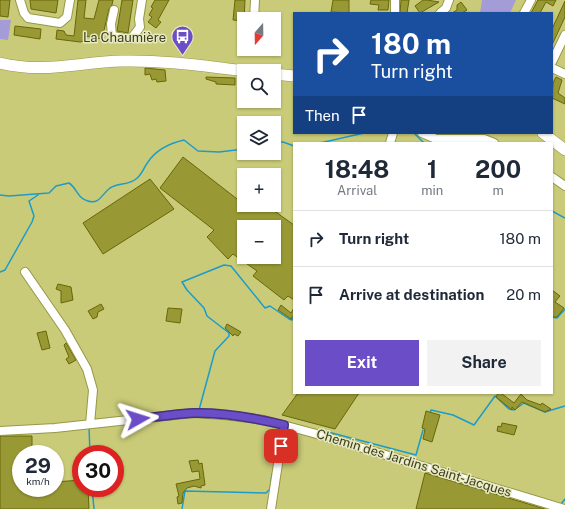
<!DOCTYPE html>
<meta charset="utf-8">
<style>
:root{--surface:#fff;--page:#f2f2f3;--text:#1f2937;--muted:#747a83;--line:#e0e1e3;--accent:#6b4dc7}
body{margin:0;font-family:"Public Sans",sans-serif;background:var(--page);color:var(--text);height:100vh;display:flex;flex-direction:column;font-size:15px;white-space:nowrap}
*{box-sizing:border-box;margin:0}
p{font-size:13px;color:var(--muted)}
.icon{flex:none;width:22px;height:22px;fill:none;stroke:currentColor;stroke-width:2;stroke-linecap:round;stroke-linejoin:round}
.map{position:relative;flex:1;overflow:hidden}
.drawer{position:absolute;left:293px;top:142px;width:260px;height:252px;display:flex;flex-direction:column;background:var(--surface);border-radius:0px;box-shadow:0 1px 3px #0004}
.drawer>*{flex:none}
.top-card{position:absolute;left:293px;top:12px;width:260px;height:122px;border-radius:0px;box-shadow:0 1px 3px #0004;background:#1a4fa0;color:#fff;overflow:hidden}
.needle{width:26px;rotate:200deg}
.buttons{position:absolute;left:237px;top:12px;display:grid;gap:8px}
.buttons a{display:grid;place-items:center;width:44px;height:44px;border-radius:0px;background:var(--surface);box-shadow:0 1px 3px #0004;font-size:20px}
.speed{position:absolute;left:12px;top:445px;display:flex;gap:8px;font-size:20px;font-weight:700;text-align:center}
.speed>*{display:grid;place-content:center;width:52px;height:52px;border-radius:50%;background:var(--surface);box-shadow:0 1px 3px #0004;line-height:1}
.speed small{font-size:10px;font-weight:400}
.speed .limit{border:6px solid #d22;background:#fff;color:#111}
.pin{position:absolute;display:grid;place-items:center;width:34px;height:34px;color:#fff;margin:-17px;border-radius:8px;box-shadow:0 2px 6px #0006}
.me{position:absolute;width:44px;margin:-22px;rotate:84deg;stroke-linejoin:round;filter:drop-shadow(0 0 3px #0008)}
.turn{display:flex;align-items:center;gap:14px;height:84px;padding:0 12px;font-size:18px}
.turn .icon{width:52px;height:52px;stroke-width:2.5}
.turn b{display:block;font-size:28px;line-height:34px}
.then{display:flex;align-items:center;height:38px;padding:0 12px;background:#0003;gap:8px;font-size:15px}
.eta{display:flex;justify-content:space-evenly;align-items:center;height:68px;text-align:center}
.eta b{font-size:24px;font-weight:700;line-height:28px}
.action{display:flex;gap:8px;margin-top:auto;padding:8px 12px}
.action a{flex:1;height:46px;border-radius:0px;background:var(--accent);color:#fff;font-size:16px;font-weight:700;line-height:46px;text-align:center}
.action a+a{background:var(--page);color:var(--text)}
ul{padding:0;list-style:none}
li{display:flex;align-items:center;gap:12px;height:56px;padding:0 12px;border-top:1px solid var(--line)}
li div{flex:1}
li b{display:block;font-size:15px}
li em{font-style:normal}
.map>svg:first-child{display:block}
.green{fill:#a39cd7}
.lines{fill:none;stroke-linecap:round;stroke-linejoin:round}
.stream{stroke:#1d9bca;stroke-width:1.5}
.building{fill:#989934;stroke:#676708;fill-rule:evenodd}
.minor-casing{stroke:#979846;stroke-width:10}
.major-casing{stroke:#979846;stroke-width:12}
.minor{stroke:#fff;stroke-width:8}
.major{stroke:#fff;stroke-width:11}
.route-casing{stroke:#463281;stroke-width:10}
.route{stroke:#6b4dc7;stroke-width:7}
.labels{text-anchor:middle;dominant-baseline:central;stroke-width:3;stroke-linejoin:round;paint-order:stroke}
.poi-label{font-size:13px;fill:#3e3e1c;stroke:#e7e9c1;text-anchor:end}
.street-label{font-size:13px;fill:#3e3e1c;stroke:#e7e9c1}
</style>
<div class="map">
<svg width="565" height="509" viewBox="0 0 565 509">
<rect width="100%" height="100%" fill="#c9cb78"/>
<path class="green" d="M 482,0 L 516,0 L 510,13 L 480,13 Z
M 0,20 L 11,20 L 8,40 L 0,39 Z"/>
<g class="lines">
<path class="stream" d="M 414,133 L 424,143
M 274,142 L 283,142 L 294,146
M 320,143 L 364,133
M 0,195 L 9,196 L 49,193 L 56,186 L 69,183 C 77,188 77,198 88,201 C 99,205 102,194 110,188 C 118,183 129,185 136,179 C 142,175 144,167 148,162 C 156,150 171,143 184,140 L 198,151 L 219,152 L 244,149
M 552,211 L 565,218
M 0,272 L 5,270 L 32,222 L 34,216 L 29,201 L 38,195
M 552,317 L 557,318 L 565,309
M 199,410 L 215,351 L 229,336 L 229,333 L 207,316 L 204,308 L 187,290 L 182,282 L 224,265 L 231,266 L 265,308 L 270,306 L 289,319 L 292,320 L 294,317
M 430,413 L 431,410 L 453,415 L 474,425 L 495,396 L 509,409 L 514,410 L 524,403 L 545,412 L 565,406
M 167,420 L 198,416
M 89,427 L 90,454
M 316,430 L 332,433 L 416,455 L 423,430
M 92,488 L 94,509
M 561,504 L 565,499
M 182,509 L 185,491 L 266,493 L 270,489 L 272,474"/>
</g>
<path class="building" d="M 0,0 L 10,0 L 8,17 L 0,16 Z
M 30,0 L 58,0 L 56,13 L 31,9 Z
M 78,0 L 86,0 L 84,18 L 94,19 L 99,0 L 113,0 L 112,5 L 109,9 L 102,39 L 85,36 L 84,41 L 80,42 L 56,39 L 57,30 L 64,31 L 66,35 L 74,36 Z
M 122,0 L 133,0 L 128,33 L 117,31 Z
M 155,0 L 169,0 L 158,20 L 161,22 L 156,28 L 148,22 L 152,17 L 149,15 L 153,8 L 151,7 Z
M 235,0 L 245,0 L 244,21 L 233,20 Z
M 333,0 L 349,0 L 349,13 L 331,12 Z
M 371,0 L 389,0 L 388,10 L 378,10 L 379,5 L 370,4 Z
M 401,0 L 409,0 L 407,13 L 400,13 Z
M 423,0 L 427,0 L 439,2 L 420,13 L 415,6 Z
M 538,0 L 556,0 L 553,6 L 546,2 L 540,13 L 531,13 Z
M 565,1 L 565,17 L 552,45 L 552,29 Z
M 461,2 L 467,10 L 462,13 L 452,13 L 457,10 L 457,5 Z
M 15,26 L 41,29 L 40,39 L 14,35 Z
M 145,68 L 165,70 L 166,81 L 157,82 L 156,79 L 152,80 L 150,74 L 145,75 Z
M 206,77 L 235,78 L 235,85 L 216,84 L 216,82 L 206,79 Z
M 556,77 L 562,80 L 558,93 L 565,98 L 565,104 L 552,98 L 553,83 Z
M 183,157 L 250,209 L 253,205 L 266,205 L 294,225 L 294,300 L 288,296 L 284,300 L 253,276 L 257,271 L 233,254 L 228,259 L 207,237 L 214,230 L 160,188 ZM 244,227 L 274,227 L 274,257 L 244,257 Z
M 150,179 L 174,209 L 103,254 L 83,223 Z
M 58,284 L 71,287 L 73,300 L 61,303 L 61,291 L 56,289 Z
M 552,290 L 560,296 L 555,302 L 564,308 L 557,317 L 552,317 Z
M 101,304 L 104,309 L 98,312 L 97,317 L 93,319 L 88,311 Z
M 281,305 L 291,313 L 294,308 L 294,315 L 291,319 L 278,310 Z
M 168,308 L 182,309 L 180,323 L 166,321 Z
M 227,324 L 241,332 L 238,336 L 234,334 L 233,336 L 225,328 Z
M 46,331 L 50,348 L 42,350 L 37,333 Z
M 66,343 L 76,360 L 69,364 L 66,359 L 69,357 L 64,345 Z
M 298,393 L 359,393 L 335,429 L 282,415 Z
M 498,393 L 501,393 L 514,403 L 521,394 L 527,400 L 541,405 L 542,403 L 551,409 L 545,412 L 522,402 L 515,410 L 512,407 L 512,410 L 496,397 Z
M 426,411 L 440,415 L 432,442 L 423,439 L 425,429 L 422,428 Z
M 502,423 L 517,426 L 514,435 L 497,431 L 498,426 L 501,427 Z
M 0,436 L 32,436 L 32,454 L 21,454 L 21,488 L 55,488 L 55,482 L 81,480 L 81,488 L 88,488 L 89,509 L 0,509 Z
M 198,460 L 199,464 L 202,463 L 205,485 L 201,486 L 201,488 L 194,486 L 187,488 L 183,493 L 182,503 L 178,504 L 177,497 L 179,496 L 176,484 L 200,479 L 199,471 L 192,472 L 189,461 Z
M 425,473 L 545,509 L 416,509 Z"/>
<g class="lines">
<defs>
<path id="minor" d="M 20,0 L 24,13 L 28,18 L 60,23 L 67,17 L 70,0
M 114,10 L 111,24 L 112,36 L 131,39 L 140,27 L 139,19 L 142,0
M 395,13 L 395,0
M 440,13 L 446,8 L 449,0
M 524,13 L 531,0
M 254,19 L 255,0
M 552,62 L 565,35
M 552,68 L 565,74
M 422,133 L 436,139 L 484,139 L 494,143
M 390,143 L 393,133
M 552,177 L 565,186
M 25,272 L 65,330 L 87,369 L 93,390 L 90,424
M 0,431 L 55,428 L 193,413 L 224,415 L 264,420 L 313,433 L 564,509
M 271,509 L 284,425"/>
<path id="major" d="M 0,63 C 46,74 78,62 122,61 C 163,60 204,66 245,71
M 274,74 L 294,76
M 543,133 L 565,150"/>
</defs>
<use href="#minor" class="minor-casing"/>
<use href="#major" class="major-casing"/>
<use href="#minor" class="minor"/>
<use href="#major" class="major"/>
</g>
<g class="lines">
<defs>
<path id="route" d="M 138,419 C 156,417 175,414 193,413 C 223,412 255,418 284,425 L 281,446"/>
</defs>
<use href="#route" class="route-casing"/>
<use href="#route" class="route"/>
</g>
<defs>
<symbol id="bus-pin" viewBox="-11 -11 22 30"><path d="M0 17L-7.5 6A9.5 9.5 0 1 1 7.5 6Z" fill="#6b4dc7" stroke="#e7e9c1"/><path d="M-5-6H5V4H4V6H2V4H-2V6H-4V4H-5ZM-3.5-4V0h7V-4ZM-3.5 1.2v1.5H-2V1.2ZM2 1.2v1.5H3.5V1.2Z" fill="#fff"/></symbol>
</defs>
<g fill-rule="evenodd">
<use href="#bus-pin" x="170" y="24" width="25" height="34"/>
</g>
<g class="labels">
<g class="poi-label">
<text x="166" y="37">La Chaumière</text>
</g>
<g class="street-label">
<text transform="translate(414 463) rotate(17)">Chemin des Jardins Saint-Jacques</text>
</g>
</g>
</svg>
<div class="buttons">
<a><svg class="needle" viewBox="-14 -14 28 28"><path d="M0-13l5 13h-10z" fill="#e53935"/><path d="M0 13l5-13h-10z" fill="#747a83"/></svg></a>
<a><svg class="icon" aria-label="search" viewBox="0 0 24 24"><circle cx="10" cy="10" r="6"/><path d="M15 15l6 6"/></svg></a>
<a><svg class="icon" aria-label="layers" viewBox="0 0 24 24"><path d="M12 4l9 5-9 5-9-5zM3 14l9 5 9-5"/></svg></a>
<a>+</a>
<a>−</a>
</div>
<div class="speed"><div>29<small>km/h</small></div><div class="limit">30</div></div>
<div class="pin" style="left:281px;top:446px;background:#d93025"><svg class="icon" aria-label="arrive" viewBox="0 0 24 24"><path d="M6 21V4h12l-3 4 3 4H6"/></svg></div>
<svg class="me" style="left:138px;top:419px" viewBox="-20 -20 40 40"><path d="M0-17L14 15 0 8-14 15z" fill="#6b4dc7" stroke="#fff" stroke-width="4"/></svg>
<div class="top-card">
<div class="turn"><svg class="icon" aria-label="right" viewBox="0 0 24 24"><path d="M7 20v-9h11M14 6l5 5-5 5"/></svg><div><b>180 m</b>Turn right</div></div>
<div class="then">Then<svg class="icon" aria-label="arrive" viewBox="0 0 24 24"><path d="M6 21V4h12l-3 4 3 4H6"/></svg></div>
</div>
<section class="drawer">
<div class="eta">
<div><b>18:48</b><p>Arrival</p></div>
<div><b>1</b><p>min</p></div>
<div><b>200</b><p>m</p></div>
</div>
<ul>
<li><svg class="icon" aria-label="right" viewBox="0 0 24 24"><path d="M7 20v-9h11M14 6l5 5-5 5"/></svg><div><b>Turn right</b></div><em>180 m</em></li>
<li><svg class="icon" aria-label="arrive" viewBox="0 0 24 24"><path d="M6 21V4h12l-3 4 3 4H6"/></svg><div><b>Arrive at destination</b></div><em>20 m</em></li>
</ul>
<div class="action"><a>Exit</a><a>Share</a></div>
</section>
</div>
